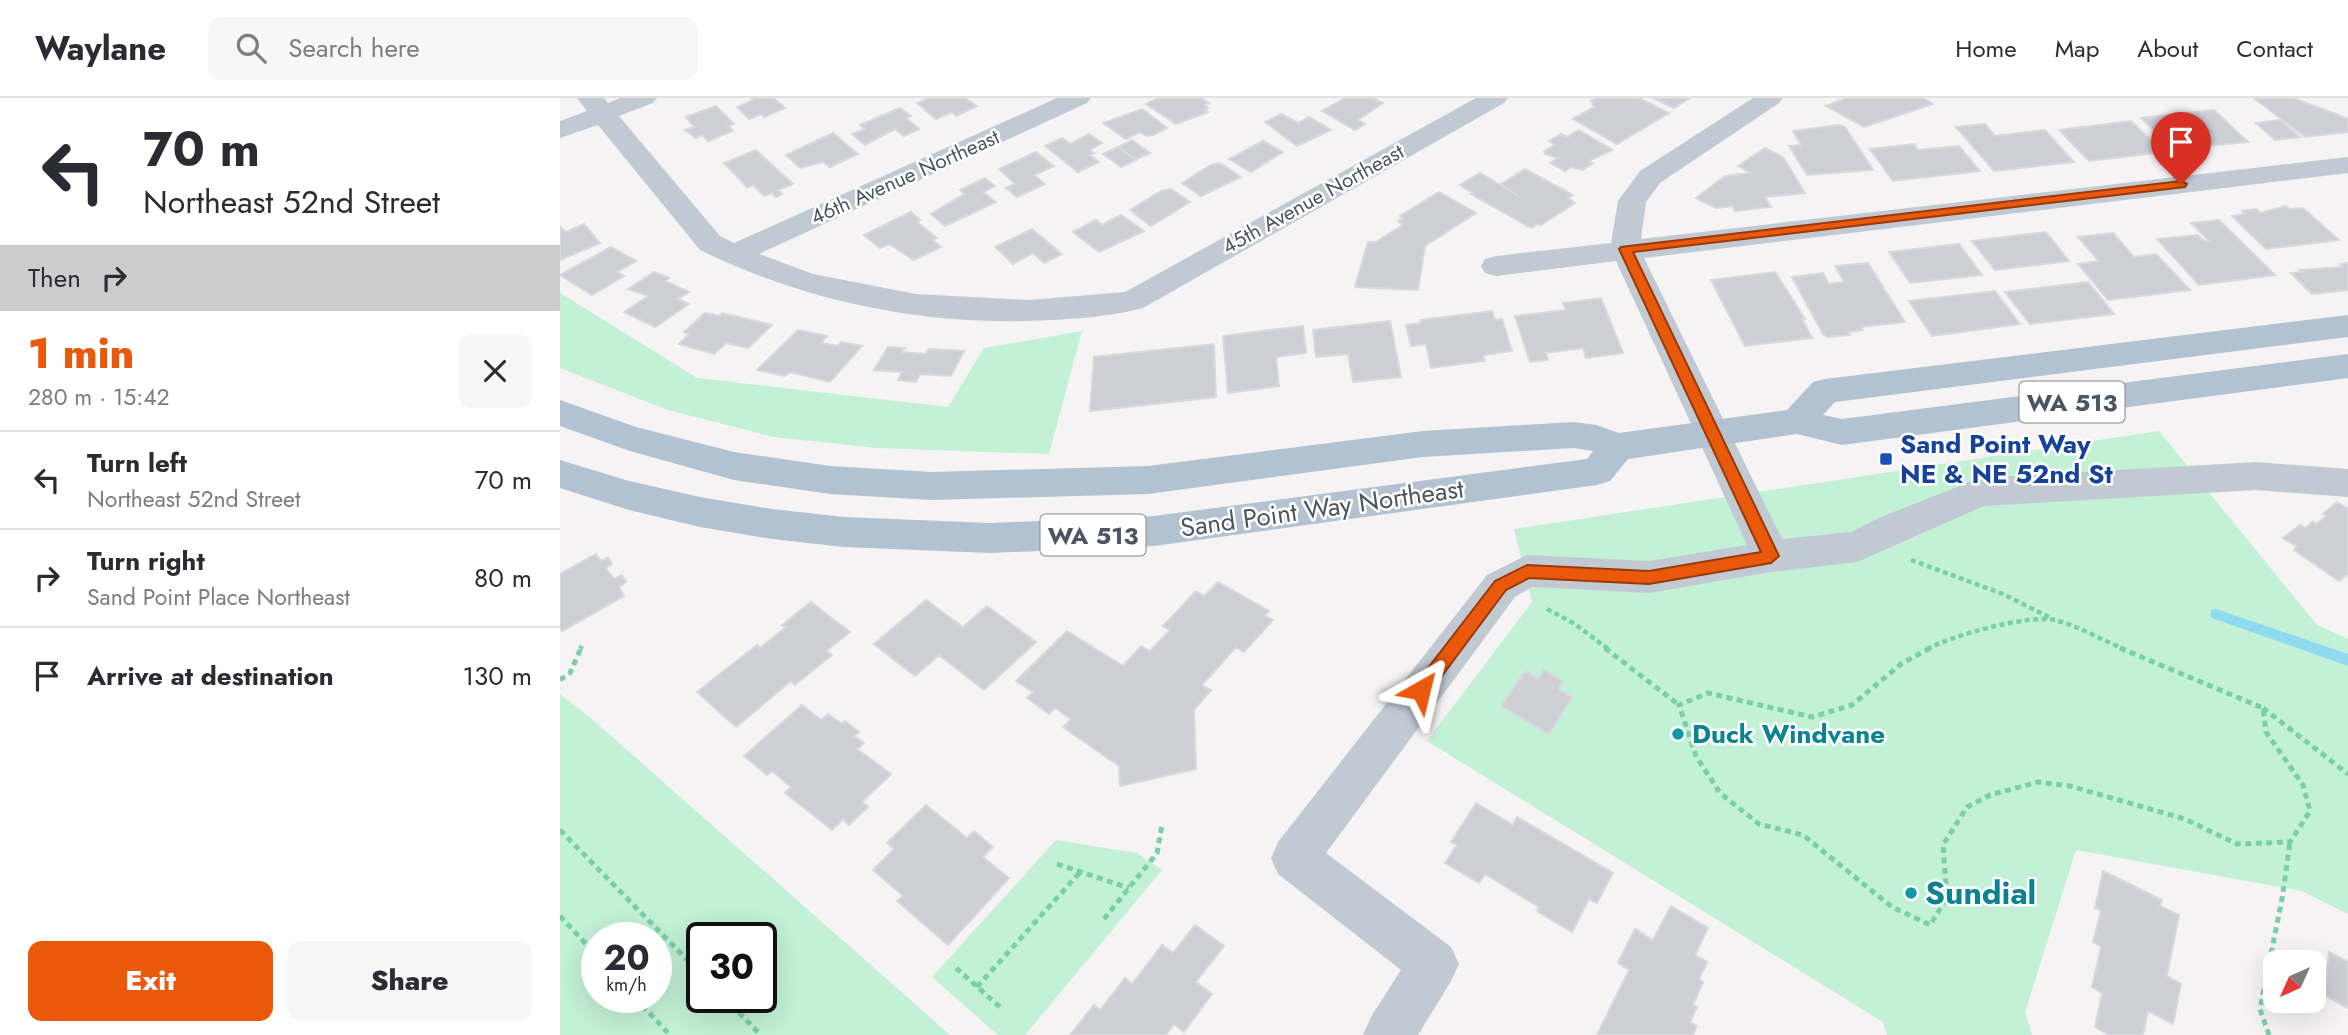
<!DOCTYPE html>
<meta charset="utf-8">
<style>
:root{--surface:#fff;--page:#f7f7f7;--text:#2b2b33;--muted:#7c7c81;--line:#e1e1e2;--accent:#ea580c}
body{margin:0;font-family:Jost,sans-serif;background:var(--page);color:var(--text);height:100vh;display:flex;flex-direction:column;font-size:26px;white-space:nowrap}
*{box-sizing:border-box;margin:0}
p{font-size:23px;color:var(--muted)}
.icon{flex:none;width:38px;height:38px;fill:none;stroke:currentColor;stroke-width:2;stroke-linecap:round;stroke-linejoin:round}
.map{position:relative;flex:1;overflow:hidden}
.details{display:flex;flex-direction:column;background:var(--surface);width:560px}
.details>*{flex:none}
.guide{background:#fff;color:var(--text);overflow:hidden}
.needle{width:46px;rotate:225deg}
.controls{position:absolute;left:1703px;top:852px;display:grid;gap:14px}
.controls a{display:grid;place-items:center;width:63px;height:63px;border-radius:14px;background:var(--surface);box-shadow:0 7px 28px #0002;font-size:35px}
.speed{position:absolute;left:21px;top:824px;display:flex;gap:14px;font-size:35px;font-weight:700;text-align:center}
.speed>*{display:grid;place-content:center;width:91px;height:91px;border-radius:50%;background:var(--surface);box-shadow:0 7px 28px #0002;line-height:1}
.speed small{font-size:18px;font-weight:400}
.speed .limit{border:4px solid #111;border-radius:10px;background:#fff;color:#111}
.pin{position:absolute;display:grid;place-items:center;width:60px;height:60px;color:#fff;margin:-72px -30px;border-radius:50% 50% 50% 0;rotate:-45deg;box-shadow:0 0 7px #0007}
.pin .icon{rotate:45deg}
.me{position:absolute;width:77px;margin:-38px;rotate:37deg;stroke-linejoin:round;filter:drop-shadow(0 0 5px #0008)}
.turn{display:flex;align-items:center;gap:24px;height:147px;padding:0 28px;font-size:32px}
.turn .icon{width:91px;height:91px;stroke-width:2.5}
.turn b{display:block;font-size:49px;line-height:60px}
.then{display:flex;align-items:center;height:66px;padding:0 28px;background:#0003;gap:14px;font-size:26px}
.round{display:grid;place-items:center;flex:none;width:74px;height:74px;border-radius:14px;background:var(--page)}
.summary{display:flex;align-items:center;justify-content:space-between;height:119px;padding:0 28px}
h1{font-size:42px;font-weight:800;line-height:52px;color:var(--accent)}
.primary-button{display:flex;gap:14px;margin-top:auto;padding:14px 28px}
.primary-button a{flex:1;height:80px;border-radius:14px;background:var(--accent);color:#fff;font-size:28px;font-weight:800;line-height:80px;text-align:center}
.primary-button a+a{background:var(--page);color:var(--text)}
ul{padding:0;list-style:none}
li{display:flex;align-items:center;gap:21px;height:98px;padding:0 28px;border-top:2px solid var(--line)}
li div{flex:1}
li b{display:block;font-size:26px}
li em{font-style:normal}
header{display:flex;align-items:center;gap:42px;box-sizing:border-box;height:98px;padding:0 35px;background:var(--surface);border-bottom:2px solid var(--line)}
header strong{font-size:33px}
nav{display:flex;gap:38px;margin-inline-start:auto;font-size:24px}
.search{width:490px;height:63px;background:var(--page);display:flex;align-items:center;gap:18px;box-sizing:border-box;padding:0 24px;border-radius:14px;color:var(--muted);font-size:26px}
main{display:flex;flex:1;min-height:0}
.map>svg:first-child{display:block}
.green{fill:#c3f1d5;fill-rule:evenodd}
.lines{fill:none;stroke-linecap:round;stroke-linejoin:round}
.stream{fill:#90daee;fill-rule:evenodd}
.building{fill:#cdcfd5;stroke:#d7d9de;stroke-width:2}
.path-far1{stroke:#7ad0a6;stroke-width:4.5;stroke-dasharray:5 3.5;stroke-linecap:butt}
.path{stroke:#7ad0a6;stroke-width:5;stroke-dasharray:6 4.5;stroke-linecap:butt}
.minor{fill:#c1cad2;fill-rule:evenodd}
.major{fill:#b3c2d1;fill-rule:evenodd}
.route{fill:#ea580c;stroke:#983908;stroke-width:2}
.transit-dot{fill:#1a4fb4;stroke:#fff;stroke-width:2.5}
.culture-dot{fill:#0f9aa8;stroke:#fff;stroke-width:2.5}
.labels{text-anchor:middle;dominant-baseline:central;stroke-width:5;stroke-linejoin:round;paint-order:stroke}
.far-street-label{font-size:21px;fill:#4a5661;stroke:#fff}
.shield{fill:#fff;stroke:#808990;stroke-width:2}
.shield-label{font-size:24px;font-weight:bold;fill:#4a5661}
.transit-label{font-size:26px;font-weight:bold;fill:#164399;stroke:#fff;text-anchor:start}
.street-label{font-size:26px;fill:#4a5661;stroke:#fff}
.culture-label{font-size:26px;font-weight:bold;fill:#0d838f;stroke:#fff;text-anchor:start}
.near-culture-label{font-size:32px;font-weight:bold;fill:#0d838f;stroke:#fff;text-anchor:start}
</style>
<header>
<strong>Waylane</strong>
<div class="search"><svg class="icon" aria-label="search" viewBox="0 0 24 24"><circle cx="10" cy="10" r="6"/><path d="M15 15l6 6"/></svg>Search here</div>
<nav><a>Home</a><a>Map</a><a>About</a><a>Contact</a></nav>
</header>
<main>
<section class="details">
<div class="guide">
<div class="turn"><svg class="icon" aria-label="left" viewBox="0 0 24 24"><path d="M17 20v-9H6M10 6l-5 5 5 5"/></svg><div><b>70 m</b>Northeast 52nd Street</div></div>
<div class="then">Then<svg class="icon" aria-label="right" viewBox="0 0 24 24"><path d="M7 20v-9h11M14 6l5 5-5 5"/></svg></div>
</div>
<div class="summary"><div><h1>1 min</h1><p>280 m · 15:42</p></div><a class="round"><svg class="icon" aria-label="close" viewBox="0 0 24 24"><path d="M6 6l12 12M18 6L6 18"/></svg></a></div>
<ul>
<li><svg class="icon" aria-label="left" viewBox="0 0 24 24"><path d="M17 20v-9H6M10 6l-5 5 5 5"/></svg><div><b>Turn left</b><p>Northeast 52nd Street</p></div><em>70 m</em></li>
<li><svg class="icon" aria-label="right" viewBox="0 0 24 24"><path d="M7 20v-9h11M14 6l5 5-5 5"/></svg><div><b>Turn right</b><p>Sand Point Place Northeast</p></div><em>80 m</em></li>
<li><svg class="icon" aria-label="arrive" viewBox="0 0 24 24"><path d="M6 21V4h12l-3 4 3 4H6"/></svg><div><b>Arrive at destination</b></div><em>130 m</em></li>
</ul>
<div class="primary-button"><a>Exit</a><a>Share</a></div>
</section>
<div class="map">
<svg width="1788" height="937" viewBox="0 0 1788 937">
<rect width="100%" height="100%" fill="#f5f3f3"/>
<path class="green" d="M 0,195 L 137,280 L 388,309 L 424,250 L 522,233 L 489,356 L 317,350 L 214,339 L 108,312 L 0,270 Z
M 1599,333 L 1757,527 L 1788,541 L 1788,816 L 1742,793 L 1516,752 L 1465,914 L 1472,937 L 1327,937 L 1323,924 L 867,643 L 972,504 L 954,431 Z
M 0,596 L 33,622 L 390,937 L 0,937 ZM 37,840 L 96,840 L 96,900 L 37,900 ZM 142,840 L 201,840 L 201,900 L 142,900 Z
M 496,742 L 577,755 L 602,772 L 465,937 L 438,937 L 372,879 Z"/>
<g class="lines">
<path class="stream" d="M 1656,511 L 1788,556 L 1788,568 L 1652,520 L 1650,516 L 1652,512 Z"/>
</g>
<path class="building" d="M 192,0 L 214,0 L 225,10 L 204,19 L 202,16 L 189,21 L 177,9 L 194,2 Z
M 369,0 L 405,0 L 417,8 L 396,18 L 392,14 L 376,21 L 357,5 Z
M 598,0 L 641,0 L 649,5 L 644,7 L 648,10 L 644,12 L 648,14 L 616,26 L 586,6 Z
M 785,0 L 813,0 L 823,5 L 798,22 L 805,26 L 795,32 L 762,13 Z
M 1036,0 L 1079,0 L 1109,15 L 1057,46 L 1013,21 L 1034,9 L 1031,3 Z
M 1093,0 L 1130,0 L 1114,10 Z
M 1286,0 L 1363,0 L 1373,6 L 1304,29 L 1266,8 Z
M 1702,0 L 1733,0 L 1781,18 L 1788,21 L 1788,34 L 1745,39 L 1695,1 Z
M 156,8 L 174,26 L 168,28 L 173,33 L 148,43 L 142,37 L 136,40 L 125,32 L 134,29 L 126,19 Z
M 340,10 L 351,18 L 346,20 L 359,31 L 344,38 L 335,31 L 305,47 L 292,36 L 305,31 L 300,27 Z
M 582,11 L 607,30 L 593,37 L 586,38 L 580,34 L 566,41 L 543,25 Z
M 1654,12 L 1688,44 L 1613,51 L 1581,20 Z
M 721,16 L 738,25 L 749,19 L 771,32 L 737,48 L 705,24 Z
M 1720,22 L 1740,39 L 1715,42 L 1696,25 Z
M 1571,23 L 1603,54 L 1529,63 L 1499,32 Z
M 1425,26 L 1435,38 L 1485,32 L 1514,64 L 1434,73 L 1396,29 Z
M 1279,27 L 1285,29 L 1313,72 L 1247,77 L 1229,48 L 1241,47 L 1233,33 Z
M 1019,32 L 1052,52 L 1029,63 L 1033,65 L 1023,72 L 1011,69 L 1005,73 L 990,65 L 997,60 L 985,56 L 984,53 L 995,47 L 989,43 L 1001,36 L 1007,39 Z
M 273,35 L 298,56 L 270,69 L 263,64 L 240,70 L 226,57 Z
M 529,36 L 542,45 L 530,52 L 534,55 L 530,57 L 539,64 L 518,74 L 485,48 L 502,40 L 510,46 Z
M 572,42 L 590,55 L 576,61 L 558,49 Z
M 703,43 L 723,54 L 691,74 L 669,61 Z
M 1354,46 L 1358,52 L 1399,48 L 1420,73 L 1333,83 L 1310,51 Z
M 558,49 L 576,62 L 561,69 L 543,56 Z
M 1205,50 L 1223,59 L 1245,95 L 1205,99 L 1211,109 L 1175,113 L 1173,108 L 1156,110 L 1136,100 L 1165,78 L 1191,75 L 1178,68 Z
M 196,52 L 233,86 L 218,92 L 222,96 L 216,99 L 212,95 L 204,98 L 193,87 L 187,89 L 164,65 Z
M 476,54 L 494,68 L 474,77 L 485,86 L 457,99 L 446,90 L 455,86 L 439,71 Z
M 660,65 L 681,79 L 641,98 L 622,85 L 651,67 Z
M 965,71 L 1013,97 L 1008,100 L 1015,105 L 981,127 L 978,126 L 971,130 L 911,96 L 913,95 L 900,87 L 920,75 L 957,97 L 941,86 Z
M 425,80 L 435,88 L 423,94 L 436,104 L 385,128 L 371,116 L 404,96 L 400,92 Z
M 611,91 L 630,104 L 591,128 L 570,112 L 601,93 Z
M 879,94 L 916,115 L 865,148 L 858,192 L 795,189 L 808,144 L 816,144 L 843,127 L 838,123 L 843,120 L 840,118 Z
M 1726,108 L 1729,111 L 1743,110 L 1779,142 L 1706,151 L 1672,118 L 1686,116 L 1682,113 L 1697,111 L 1700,115 Z
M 351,114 L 360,122 L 357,124 L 377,140 L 373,142 L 381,149 L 354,162 L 329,146 L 320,150 L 304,137 Z
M 561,117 L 584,133 L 539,154 L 513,134 L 536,122 L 542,127 Z
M 1659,122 L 1715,177 L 1639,187 L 1597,141 L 1637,137 L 1644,143 L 1649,143 L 1631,125 Z
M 24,126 L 40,145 L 0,162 L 0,129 L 6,134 Z
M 472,131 L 502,156 L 484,165 L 473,155 L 453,166 L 435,149 Z
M 1486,134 L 1509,163 L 1435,172 L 1412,143 Z
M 1553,135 L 1574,159 L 1596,156 L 1630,192 L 1548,202 L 1518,166 L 1539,163 L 1518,139 Z
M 1399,146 L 1422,177 L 1350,185 L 1329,154 Z
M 51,149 L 76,163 L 57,174 L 64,178 L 32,197 L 0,177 Z
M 1308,165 L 1345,224 L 1301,229 L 1303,232 L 1288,234 L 1290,237 L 1267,239 L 1263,236 L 1232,179 L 1263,175 L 1269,186 L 1284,184 L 1275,168 Z
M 1788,165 L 1788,192 L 1752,196 L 1731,175 L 1743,174 L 1740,172 L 1783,169 L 1780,166 Z
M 94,174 L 109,180 L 105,183 L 129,194 L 118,201 L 129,206 L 95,229 L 64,214 L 88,198 L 68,191 Z
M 1215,174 L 1245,221 L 1242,221 L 1252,240 L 1185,248 L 1151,182 Z
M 1528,184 L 1554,216 L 1470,226 L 1445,194 Z
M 1435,193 L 1460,226 L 1372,238 L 1349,203 Z
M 1041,200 L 1063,255 L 1026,260 L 1023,250 L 986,255 L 988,262 L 970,264 L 955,218 L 1006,212 L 1003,205 Z
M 932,213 L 935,222 L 942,221 L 952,253 L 923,257 L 925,263 L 871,270 L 866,246 L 851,248 L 846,227 L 861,225 L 860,222 Z
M 145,215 L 159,218 L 162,215 L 212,227 L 188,250 L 166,245 L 154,256 L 119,246 L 129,236 L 124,234 Z
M 830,223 L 841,279 L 793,284 L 788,256 L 756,259 L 753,232 Z
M 743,228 L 746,255 L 716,259 L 719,288 L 668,295 L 663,238 Z
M 238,232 L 267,238 L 261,245 L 278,248 L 281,244 L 302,248 L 270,284 L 230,274 L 225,278 L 197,272 Z
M 654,246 L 656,299 L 530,313 L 534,259 Z
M 328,249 L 345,250 L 342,254 L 366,256 L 368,251 L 404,253 L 391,278 L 360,276 L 356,284 L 338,282 L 342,274 L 314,272 Z
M 1777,404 L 1788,411 L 1788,476 L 1779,483 L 1734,452 L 1737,449 L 1723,440 L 1740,427 L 1745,430 L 1753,423 L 1756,426 L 1766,418 L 1763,416 Z
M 36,456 L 41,463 L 48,459 L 52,466 L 46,470 L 54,481 L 62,477 L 66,484 L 59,489 L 64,498 L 2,533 L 0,529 L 0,476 Z
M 658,484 L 709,513 L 705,518 L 713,522 L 684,554 L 676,549 L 642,587 L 651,592 L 634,612 L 636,671 L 560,688 L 559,668 L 503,629 L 511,621 L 495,610 L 489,616 L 467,600 L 473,594 L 456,583 L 507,533 L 563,568 L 581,548 L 590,553 L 610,532 L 603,528 L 636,493 L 644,498 Z
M 366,502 L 403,529 L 427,508 L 476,544 L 424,592 L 379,557 L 355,578 L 314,546 Z
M 251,504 L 290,534 L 266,553 L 272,557 L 235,587 L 231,583 L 176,629 L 137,594 L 197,547 L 200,550 L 226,529 L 222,527 Z
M 984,572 L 1003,583 L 998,591 L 1012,599 L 989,636 L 941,608 L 965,573 L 978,581 Z
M 242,607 L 261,622 L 268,616 L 282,626 L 285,623 L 299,634 L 294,638 L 304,645 L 297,651 L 331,676 L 302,704 L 308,709 L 289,727 L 283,721 L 272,732 L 225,695 L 231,689 L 212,673 L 207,677 L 184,658 Z
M 916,705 L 953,727 L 957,719 L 1053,775 L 1037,805 L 1029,801 L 1012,834 L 977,813 L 979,809 L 925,776 L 919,785 L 885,765 L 897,747 L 891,744 Z
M 366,707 L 407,740 L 414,733 L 433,749 L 423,759 L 449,780 L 388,847 L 337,803 L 343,798 L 313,772 L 334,751 L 327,745 Z
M 1543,773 L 1602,802 L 1600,808 L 1619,817 L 1607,878 L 1621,886 L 1613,926 L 1588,913 L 1583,937 L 1549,937 L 1535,929 L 1542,895 L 1532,889 L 1541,849 L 1533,844 L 1541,813 L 1535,810 Z
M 1111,808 L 1148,830 L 1135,857 L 1147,864 L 1139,881 L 1143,884 L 1133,907 L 1137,909 L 1130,924 L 1137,928 L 1133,937 L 1037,937 L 1069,872 L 1058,865 L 1075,831 L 1093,842 Z
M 635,827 L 664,848 L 636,884 L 652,896 L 624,934 L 614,926 L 606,937 L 510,937 L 534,907 L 540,912 L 565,880 L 572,886 L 602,847 L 613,855 Z
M 1769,854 L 1788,864 L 1788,910 L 1764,897 Z"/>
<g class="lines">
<path class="path-far1" d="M 1351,462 L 1443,496 L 1491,520
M 987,511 L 1015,526 L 1048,551
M 20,551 L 22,548
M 1367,551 C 1391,538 1468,516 1494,522 C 1517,527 1542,542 1564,551"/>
<path class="path" d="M 1045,550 L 1119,607
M 1370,550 L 1341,566 L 1292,607 L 1252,619 L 1148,595 L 1119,607 L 1136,658 L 1160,695 L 1199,726 L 1243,737 L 1332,809 L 1370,827 L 1387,800 L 1383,747 L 1407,709 L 1430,697 L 1478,684 L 1510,688 L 1625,721 L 1677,746 L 1730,744 L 1750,713 L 1743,687 L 1706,634 L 1703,610
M 1560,550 L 1703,610
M 0,582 L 10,575 L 21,550
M 1703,610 L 1788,676
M 0,732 L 142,877
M 497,766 L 569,790
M 0,818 L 37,858
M 544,821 L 597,755 L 602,727
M 396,870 L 440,909
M 417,889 L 522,772
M 75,900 L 110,937
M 164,900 L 201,937
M 1709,937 L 1700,911 L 1722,801 L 1730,744"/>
<path class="minor" d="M 17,0 L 44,0 L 48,5 L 60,0 L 97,0 L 93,5 L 59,18 L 160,138 L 174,145 L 497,0 L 531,0 L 527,5 L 199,156 L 253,176 L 356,196 L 469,202 L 565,194 L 916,0 L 948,0 L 944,5 L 583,210 C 554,218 523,220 493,222 C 371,229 248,205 140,152 L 38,27 L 0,40 L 0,23 L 27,13 Z
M 1193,0 L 1223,0 L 1219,5 L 1100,85 L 1086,104 L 1081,141 L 1788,59 L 1788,75 L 1084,160 L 1222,441 L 1291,434 L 1321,419 L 1420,380 L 1696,364 L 1788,371 L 1788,399 L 1696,392 L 1424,408 L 1297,464 L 1211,474 L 1089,495 L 972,489 L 955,499 L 766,755 L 891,849 L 899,866 L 891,883 L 858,937 L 803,937 L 811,919 L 841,872 L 718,776 L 711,760 L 718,744 L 927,477 L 967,457 L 1089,463 L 1187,447 L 1056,163 L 936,178 L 925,175 L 921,168 L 925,161 L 936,158 L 1051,145 L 1058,103 L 1080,73 Z"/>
<path class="major" d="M 1788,217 L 1788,239 L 1275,304 L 1263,317 L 1282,321 L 1788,256 L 1788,280 L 1282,347 L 1237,336 L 1068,361 L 1050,383 L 1037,387 L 594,448 L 430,455 L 284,449 L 212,441 L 140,429 L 69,412 L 0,390 L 0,362 L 69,383 L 140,399 L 212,411 L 284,419 L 430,425 L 594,418 L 1027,361 L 1033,353 L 1014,350 L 863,359 L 588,396 L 372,402 L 270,396 L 174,382 L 70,353 L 0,328 L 0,302 L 76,329 L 174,354 L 270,368 L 372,374 L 588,368 L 863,333 L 1014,324 L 1036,327 L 1059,335 L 1227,312 L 1253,284 L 1265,281 Z"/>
</g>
<path class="route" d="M 1621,83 L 1627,86 L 1625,89 L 1073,154 L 1219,458 L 1211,465 L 1089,486 L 969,480 L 946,492 L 867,598 L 861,600 L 855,598 L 853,592 L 855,587 L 935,483 L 967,467 L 1089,473 L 1201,454 L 1059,151 L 1061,149 Z"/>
<rect class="transit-dot" x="1319" y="354" width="14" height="14" rx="3.5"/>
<g class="culture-dot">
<circle cx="1118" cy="636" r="7"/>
<circle cx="1351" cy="795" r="7"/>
</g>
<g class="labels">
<g class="far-street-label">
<text transform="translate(345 79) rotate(-24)">46th Avenue Northeast</text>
<text transform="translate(753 101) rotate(-29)">45th Avenue Northeast</text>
</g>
<g class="shield">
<rect x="1459.5" y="283.5" width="105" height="41" rx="5"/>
<rect x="480.5" y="416.5" width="105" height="41" rx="5"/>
</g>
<g class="shield-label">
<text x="1512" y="304">WA 513</text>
<text x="533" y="437">WA 513</text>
</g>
<g class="transit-label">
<text x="1340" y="346">Sand Point Way<tspan x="1340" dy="30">NE &amp; NE 52nd St</tspan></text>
</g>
<g class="street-label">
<text transform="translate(762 410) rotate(-8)">Sand Point Way Northeast</text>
</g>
<g class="culture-label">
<text x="1132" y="636">Duck Windvane</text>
</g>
<g class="near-culture-label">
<text x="1365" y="795">Sundial</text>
</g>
</g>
</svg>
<div class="controls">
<a><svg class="needle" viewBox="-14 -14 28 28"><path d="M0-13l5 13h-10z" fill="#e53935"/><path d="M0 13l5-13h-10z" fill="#7c7c81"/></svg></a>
</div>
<div class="speed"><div>20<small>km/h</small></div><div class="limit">30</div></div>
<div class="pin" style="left:1621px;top:86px;background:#d93025"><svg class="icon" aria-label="arrive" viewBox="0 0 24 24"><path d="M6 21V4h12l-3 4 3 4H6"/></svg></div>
<svg class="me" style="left:861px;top:592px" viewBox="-20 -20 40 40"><path d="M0-17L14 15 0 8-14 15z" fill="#ea580c" stroke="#fff" stroke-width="4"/></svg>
</div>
</main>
